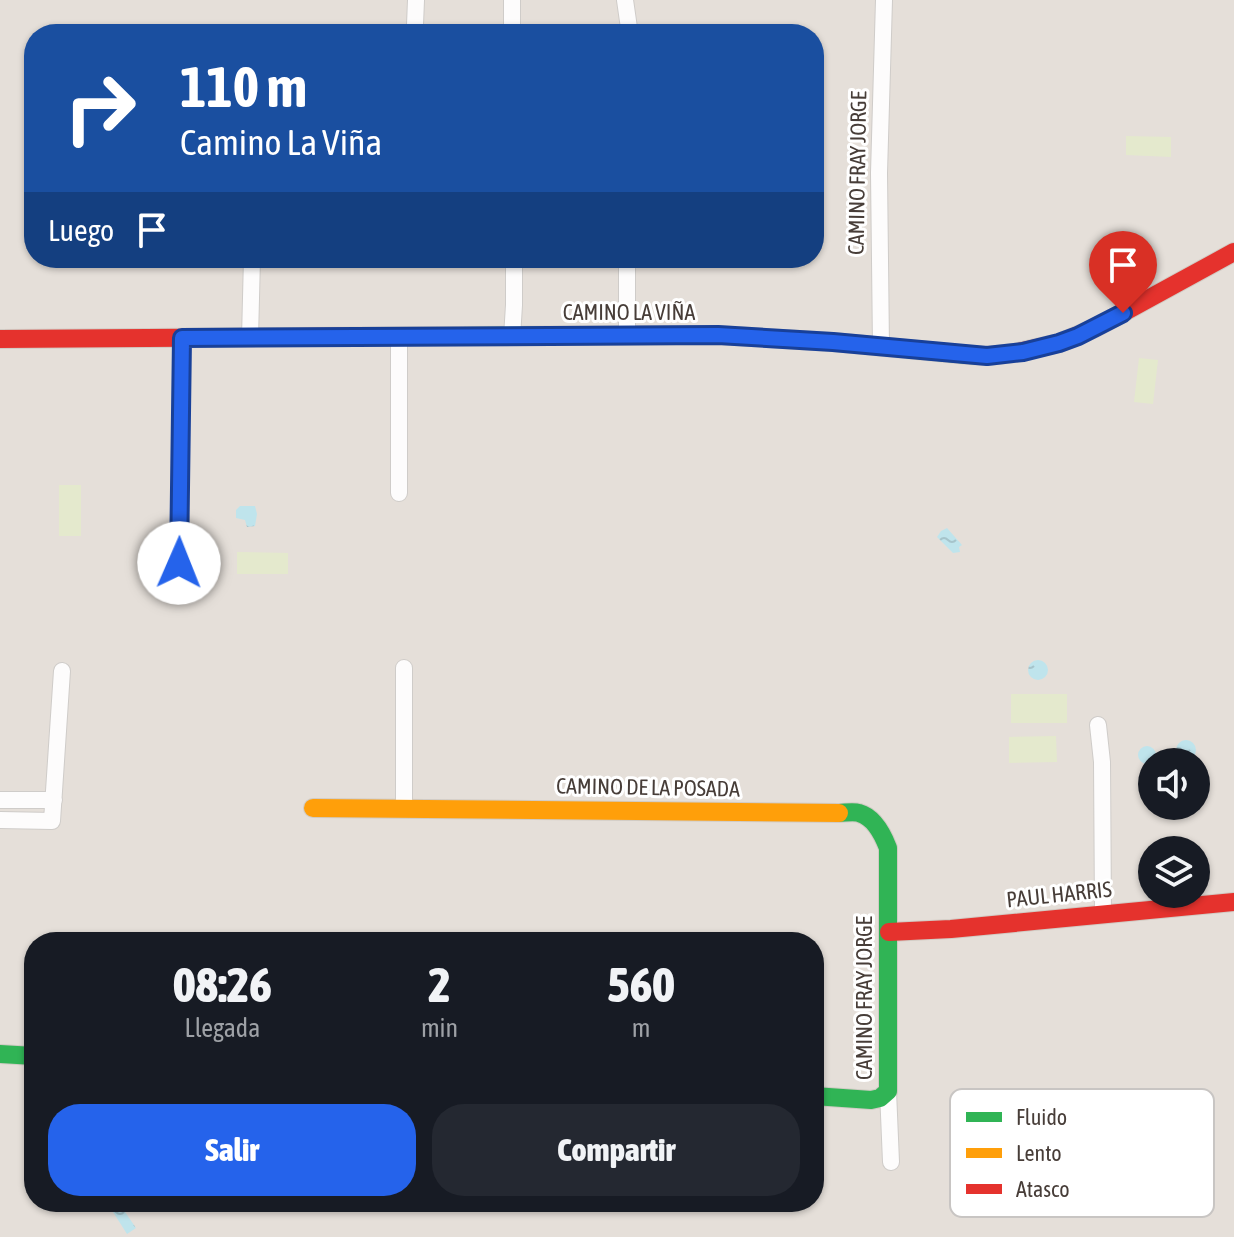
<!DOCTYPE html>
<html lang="es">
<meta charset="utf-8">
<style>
:root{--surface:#171b24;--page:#242831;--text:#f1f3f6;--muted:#9ea1a6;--accent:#2563eb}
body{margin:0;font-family:"Asap Condensed",sans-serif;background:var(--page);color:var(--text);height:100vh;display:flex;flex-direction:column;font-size:30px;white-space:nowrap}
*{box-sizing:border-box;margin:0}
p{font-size:26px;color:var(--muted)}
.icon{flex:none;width:44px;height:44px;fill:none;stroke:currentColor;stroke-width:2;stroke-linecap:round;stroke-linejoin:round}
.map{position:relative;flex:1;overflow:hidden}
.side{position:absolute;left:24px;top:932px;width:800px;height:280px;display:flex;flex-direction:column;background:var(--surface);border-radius:32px;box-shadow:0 2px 6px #0004}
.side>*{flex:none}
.banner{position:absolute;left:24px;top:24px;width:800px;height:244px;border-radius:32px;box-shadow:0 2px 6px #0004;background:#1a4fa0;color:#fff;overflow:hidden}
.tools{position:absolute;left:1138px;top:748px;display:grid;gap:16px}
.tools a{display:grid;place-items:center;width:72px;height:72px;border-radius:50%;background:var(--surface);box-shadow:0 2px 6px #0004;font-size:40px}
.pin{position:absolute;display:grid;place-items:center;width:68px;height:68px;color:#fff;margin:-82px -34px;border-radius:50% 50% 50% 0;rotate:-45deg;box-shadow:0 0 8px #0007}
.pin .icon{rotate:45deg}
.me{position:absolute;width:88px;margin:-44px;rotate:1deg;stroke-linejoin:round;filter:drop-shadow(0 0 6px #0008)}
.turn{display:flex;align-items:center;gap:28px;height:168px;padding:0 24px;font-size:36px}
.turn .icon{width:104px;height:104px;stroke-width:2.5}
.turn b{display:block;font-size:56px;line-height:68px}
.then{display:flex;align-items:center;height:76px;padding:0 24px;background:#0003;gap:16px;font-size:30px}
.eta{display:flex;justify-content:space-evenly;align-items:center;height:136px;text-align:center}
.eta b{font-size:48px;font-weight:800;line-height:56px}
.cta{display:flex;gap:16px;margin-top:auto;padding:16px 24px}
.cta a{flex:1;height:92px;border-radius:32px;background:var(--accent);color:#fff;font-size:32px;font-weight:800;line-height:92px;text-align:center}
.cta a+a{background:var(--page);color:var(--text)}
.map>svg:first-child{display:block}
.residential{fill:#e5dfd9;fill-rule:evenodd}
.pitch{fill:#e4e9cd}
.water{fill:url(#water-ripples)}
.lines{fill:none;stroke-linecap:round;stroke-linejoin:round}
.street-casing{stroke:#cfccc9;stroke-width:18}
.fast-casing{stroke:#d1cbc4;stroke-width:20}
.slow-casing{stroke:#d1cbc4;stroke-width:20}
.jam-casing{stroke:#d1cbc4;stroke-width:20}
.street{stroke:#fdfcfc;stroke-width:16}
.fast{stroke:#30b455;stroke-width:18}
.slow{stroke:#ff9f0a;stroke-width:18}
.jam{stroke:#e5322d;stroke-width:18}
.route-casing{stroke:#184099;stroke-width:20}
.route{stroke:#2563eb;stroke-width:14}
.labels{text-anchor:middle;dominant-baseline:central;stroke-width:6;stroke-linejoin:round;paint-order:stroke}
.street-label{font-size:22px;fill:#473d38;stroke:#fff}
.key{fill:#fff;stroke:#c8c5c3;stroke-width:2}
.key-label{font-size:22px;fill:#473d38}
</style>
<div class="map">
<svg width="1234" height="1237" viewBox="0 0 1234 1237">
<defs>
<pattern id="water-ripples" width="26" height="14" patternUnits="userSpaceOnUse" patternTransform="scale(2)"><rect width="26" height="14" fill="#bfe4ec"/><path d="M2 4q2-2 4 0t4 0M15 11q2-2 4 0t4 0" fill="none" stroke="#a6c4cb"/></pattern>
</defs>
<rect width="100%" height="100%" fill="#f1eeeb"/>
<path class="residential" d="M 0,0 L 1234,0 L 1234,1237 L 0,1237 ZM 34,34 L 814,34 L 814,258 L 34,258 ZM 1152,762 L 1196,762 L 1196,806 L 1152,806 ZM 1152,850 L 1196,850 L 1196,894 L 1152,894 ZM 34,942 L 814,942 L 814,1202 L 34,1202 Z"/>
<path class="pitch" d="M 1126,136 L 1171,137 L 1171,157 L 1126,155 Z
M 1139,358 L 1158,360 L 1153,404 L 1134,402 Z
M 59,485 L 81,485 L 81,536 L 59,536 Z
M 237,552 L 288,553 L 288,574 L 237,574 Z
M 1011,694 L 1067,694 L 1067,723 L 1011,723 Z
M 1056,736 L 1057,762 L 1009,763 L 1009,737 Z"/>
<path class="water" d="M 240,506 L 255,506 L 257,514 L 255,526 L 247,527 L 245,520 L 236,518 L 236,510 Z
M 947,528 L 962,545 L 959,547 L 960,552 L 953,553 L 937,537 L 941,531 Z
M1028 670a10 10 0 1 1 20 0a10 10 0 1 1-20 0Z
M1176 750a10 10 0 1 1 20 0a10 10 0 1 1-20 0Z
M1138 755a9 9 0 1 1 18 0a9 9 0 1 1-18 0Z
M 121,1206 L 136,1228 L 127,1234 L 113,1212 Z"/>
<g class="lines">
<defs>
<path id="street" d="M 416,0 L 415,25 L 417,34
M 625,0 L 629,28
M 512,34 L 512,0
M 627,336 L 627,258
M 399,337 L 399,493
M 512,337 L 514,305 L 514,258
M 250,338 L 252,258
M 881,347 L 879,173 L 884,0
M 179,563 L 182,338
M 1098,725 L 1102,762 L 1103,914
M 0,800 L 54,800
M 404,809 L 404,668
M 0,820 L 52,821 L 62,671
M 888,1091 L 891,1162"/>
<path id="fast" d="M 459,336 L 718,335 L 833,342 L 969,355 L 987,356 L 1014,353
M 0,1054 L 34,1056
M 814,1096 L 871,1100 L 880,1098 L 888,1091 L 888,848 C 883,835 874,817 859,813 C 853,811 845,813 839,813"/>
<path id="slow" d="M 313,808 L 839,813"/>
<path id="jam" d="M 0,339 L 459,336
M 1014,353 L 1059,343 L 1095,328 L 1234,252
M 889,932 L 951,929 L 1234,902"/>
</defs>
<use href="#street" class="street-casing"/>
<use href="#fast" class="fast-casing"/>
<use href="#slow" class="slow-casing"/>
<use href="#jam" class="jam-casing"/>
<use href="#street" class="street"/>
<use href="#fast" class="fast"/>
<use href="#slow" class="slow"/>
<use href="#jam" class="jam"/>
</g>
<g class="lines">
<defs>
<path id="route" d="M 179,563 L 182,338 L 718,335 L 833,342 L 987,356 L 1023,352 L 1059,343 L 1078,336 L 1123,313"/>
</defs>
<use href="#route" class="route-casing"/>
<use href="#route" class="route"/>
</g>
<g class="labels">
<g class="street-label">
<text transform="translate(857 173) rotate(-89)">CAMINO FRAY JORGE</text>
<text x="629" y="312">CAMINO LA VIÑA</text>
<text transform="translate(648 787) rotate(1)">CAMINO DE LA POSADA</text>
<text transform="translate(1059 894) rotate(-6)">PAUL HARRIS</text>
<text transform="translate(864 998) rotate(-90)">CAMINO FRAY JORGE</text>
</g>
</g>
<rect x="950" y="1089" width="264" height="128" rx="12" class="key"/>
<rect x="966" y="1112" width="36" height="10" fill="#30b455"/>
<rect x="966" y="1148" width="36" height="10" fill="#ff9f0a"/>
<rect x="966" y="1184" width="36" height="10" fill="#e5322d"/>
<g class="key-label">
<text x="1016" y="1125">Fluido</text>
<text x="1016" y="1161">Lento</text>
<text x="1016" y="1197">Atasco</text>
</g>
</svg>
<div class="tools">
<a><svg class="icon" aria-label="sound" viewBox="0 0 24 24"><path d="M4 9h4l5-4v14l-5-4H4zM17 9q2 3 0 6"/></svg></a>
<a><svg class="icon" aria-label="layers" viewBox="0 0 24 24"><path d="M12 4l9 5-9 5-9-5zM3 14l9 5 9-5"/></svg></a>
</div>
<div class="pin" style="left:1123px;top:313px;background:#d93025"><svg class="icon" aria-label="arrive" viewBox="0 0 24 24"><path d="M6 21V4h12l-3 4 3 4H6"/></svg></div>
<svg class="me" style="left:179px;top:563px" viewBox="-20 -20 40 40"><circle r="19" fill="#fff"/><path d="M0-13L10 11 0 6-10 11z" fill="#2563eb"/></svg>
<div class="banner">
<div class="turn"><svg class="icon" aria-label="right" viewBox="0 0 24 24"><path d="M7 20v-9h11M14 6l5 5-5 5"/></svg><div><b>110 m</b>Camino La Viña</div></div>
<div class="then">Luego<svg class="icon" aria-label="arrive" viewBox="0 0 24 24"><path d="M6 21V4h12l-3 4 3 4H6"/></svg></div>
</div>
<section class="side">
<div class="eta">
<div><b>08:26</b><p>Llegada</p></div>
<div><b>2</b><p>min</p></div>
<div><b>560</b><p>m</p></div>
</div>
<div class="cta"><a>Salir</a><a>Compartir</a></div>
</section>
</div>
